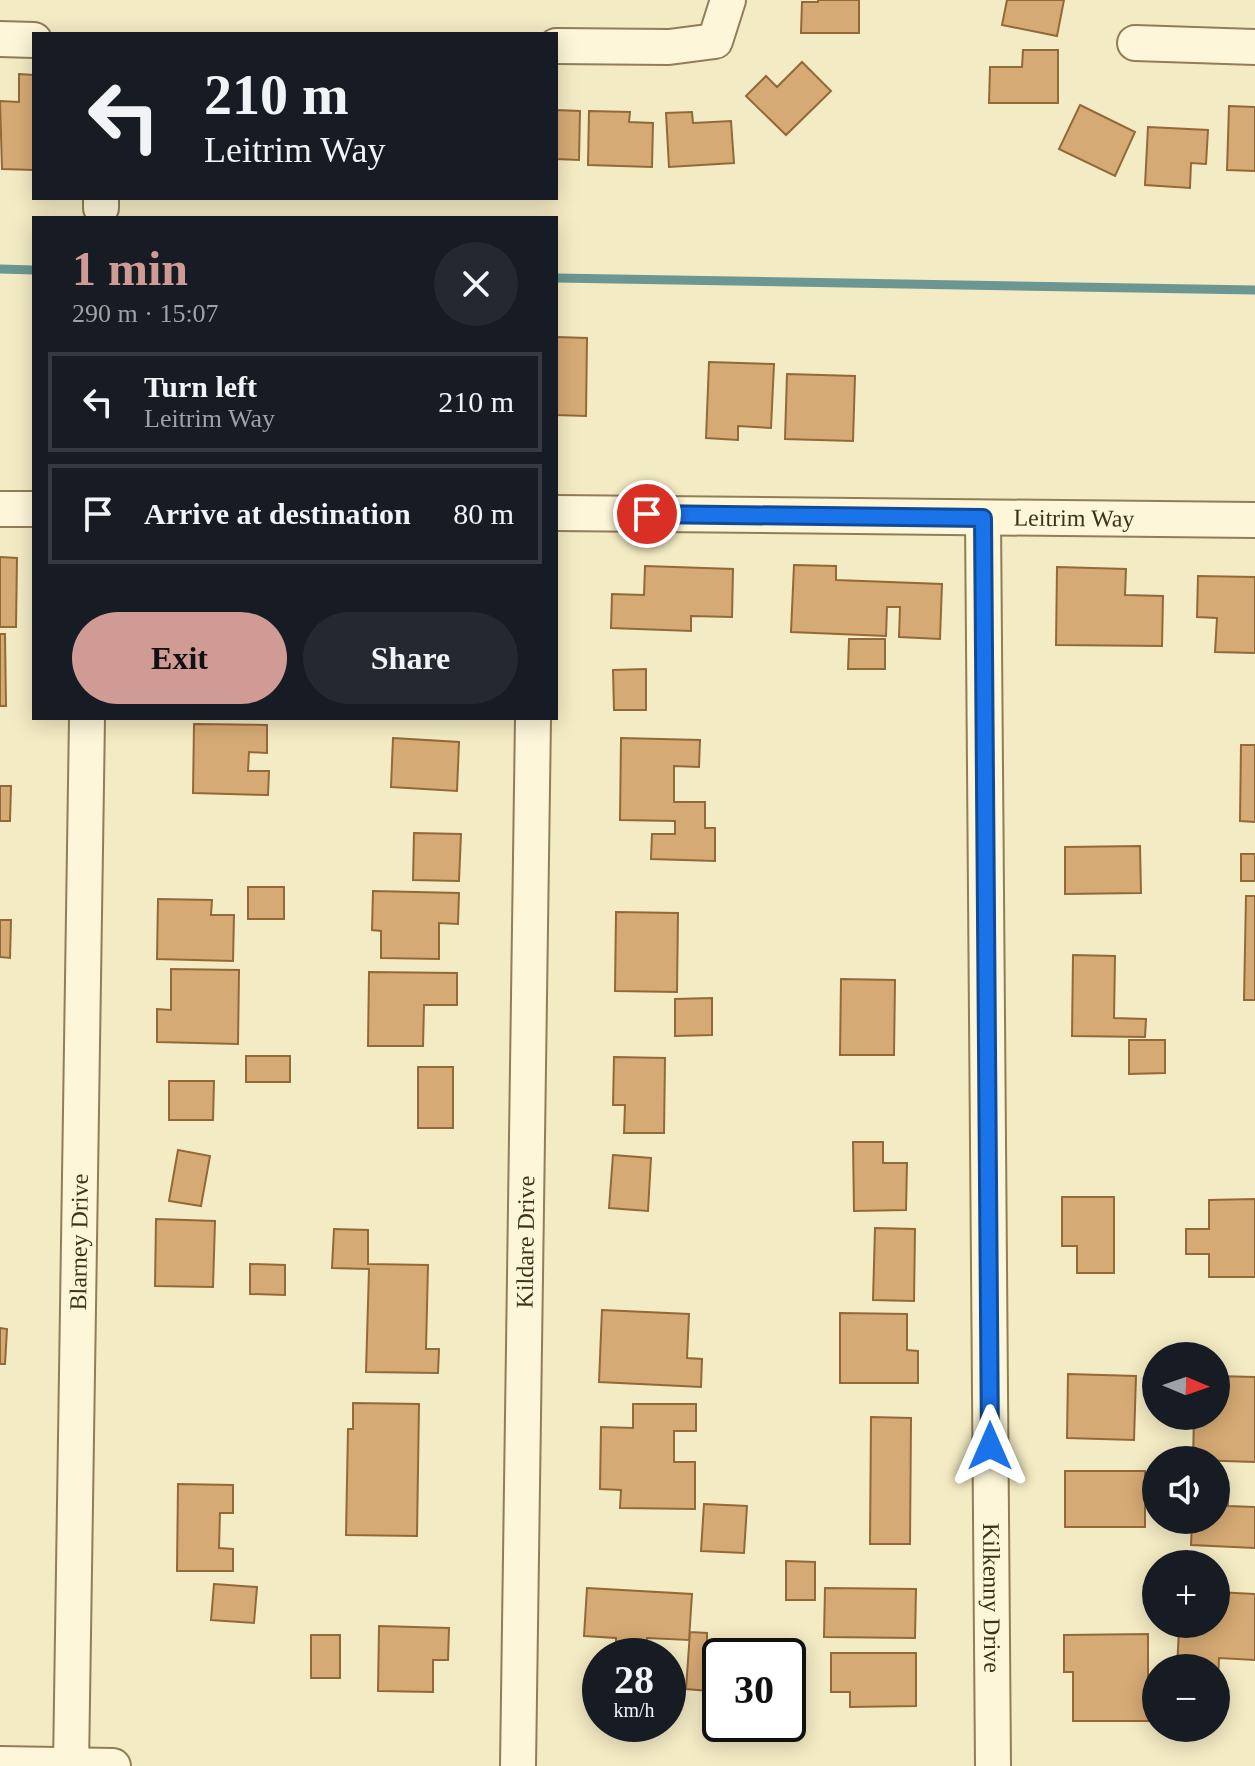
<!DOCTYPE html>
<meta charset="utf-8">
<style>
:root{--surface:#171b24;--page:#242831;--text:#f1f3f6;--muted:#9ea1a6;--line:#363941;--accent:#d09b95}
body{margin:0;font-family:"Times New Roman",serif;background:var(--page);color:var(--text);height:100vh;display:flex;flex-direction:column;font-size:30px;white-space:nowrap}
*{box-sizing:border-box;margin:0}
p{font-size:26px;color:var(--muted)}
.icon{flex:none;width:44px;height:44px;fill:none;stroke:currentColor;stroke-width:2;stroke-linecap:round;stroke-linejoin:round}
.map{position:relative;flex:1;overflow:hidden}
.panel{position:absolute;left:32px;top:216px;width:526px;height:504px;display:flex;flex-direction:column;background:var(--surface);border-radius:0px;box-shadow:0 4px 20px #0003}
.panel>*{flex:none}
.guide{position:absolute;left:32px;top:32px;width:526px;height:168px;border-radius:0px;box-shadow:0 4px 20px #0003;background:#171b24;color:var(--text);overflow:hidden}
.needle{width:52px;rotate:92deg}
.tools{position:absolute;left:1142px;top:1342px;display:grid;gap:16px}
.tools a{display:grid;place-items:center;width:88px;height:88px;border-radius:50%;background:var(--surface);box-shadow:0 4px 20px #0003;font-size:40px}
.speed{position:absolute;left:582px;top:1638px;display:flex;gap:16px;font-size:40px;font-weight:700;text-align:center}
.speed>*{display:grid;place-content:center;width:104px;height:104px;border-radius:50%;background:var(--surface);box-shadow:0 4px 20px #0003;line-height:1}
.speed small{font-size:20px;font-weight:400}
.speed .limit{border:4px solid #111;border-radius:12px;background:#fff;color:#111}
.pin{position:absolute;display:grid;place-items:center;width:68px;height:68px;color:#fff;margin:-34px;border:4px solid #fff;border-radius:50%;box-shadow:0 2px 8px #0007}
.me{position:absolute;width:88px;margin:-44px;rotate:0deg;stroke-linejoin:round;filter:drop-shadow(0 0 6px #0008)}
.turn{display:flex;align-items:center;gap:28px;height:168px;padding:0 40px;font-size:36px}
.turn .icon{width:104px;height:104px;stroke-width:2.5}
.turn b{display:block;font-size:56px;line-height:68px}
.round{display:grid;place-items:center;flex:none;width:84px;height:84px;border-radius:42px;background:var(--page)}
.summary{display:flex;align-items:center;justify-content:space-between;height:136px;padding:0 40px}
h1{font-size:48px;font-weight:700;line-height:60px;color:var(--accent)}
.primary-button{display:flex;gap:16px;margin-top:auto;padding:16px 40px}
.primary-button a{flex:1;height:92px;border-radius:48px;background:var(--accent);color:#111;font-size:32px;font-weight:700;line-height:92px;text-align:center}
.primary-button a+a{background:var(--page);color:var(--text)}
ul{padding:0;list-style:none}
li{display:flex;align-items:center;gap:24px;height:100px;margin:0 16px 12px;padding:0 24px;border:4px solid var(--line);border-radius:0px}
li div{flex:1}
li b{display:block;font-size:30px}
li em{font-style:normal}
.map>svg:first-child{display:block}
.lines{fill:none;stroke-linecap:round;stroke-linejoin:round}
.stream{stroke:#6b9691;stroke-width:9}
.building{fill:#d6aa74;stroke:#936939;stroke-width:2}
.minor-casing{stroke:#917d57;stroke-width:38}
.minor{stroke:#fdf6d8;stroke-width:34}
.route-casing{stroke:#114b97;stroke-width:20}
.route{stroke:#1a73e8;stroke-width:14}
.labels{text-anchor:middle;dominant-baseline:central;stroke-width:6;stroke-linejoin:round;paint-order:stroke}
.street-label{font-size:24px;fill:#3f321d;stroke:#faf4d4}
</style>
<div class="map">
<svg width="1255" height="1766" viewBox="0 0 1255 1766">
<rect width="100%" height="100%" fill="#f3ebc3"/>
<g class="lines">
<path class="stream" d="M 0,269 L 34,270
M 556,278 L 1255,290"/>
</g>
<path class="building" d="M 818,0 L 859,0 L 859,33 L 801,33 L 802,2 L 818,2 Z
M 1007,0 L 1064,0 L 1057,36 L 1002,25 Z
M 1023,50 L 1058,50 L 1058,103 L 989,103 L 990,67 L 1022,67 Z
M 802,62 L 831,91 L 786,135 L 746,96 L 766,76 L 777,87 Z
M 19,74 L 34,75 L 34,170 L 2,169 L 0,101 L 19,102 Z
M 1080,105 L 1135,132 L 1115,176 L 1059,149 Z
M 1229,106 L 1255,107 L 1255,171 L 1227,170 Z
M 556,110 L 580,111 L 579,160 L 556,159 Z
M 589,111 L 630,112 L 629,122 L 653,123 L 652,167 L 588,165 Z
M 692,112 L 693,123 L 731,121 L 734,163 L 669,167 L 666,113 Z
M 1148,127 L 1208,130 L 1206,164 L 1191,163 L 1190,188 L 1145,185 Z
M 556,337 L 587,338 L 586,416 L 556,415 Z
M 709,362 L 774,364 L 771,428 L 738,426 L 738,440 L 706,438 Z
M 787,374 L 855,376 L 853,441 L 785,439 Z
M 0,557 L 17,558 L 16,627 L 0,627 Z
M 794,565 L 836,566 L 836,580 L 942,584 L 940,639 L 899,637 L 900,607 L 887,607 L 886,636 L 791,632 Z
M 645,566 L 733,569 L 732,617 L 691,616 L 691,631 L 611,628 L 612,594 L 644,595 Z
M 1057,567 L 1126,569 L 1125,595 L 1163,596 L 1162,646 L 1056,645 Z
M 1198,576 L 1255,577 L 1255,653 L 1215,652 L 1217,618 L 1197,617 Z
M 0,634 L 5,634 L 6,706 L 0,706 Z
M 849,639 L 885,639 L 885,669 L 848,669 Z
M 646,669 L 646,710 L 614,710 L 613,670 Z
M 194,724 L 267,725 L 267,753 L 249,752 L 248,771 L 269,771 L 268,795 L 193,793 Z
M 393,738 L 459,742 L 457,791 L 391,787 Z
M 621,738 L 700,740 L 699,767 L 674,766 L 674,802 L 705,802 L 705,828 L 715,828 L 715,861 L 651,859 L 652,834 L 675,834 L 675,821 L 620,820 Z
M 1241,745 L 1255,745 L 1255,822 L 1240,821 Z
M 0,786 L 11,786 L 10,821 L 0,821 Z
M 414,833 L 461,834 L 459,881 L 413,880 Z
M 1140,846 L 1141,893 L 1065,894 L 1065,847 Z
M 1241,854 L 1255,854 L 1255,881 L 1241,881 Z
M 248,887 L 284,887 L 284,919 L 248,919 Z
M 373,891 L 459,893 L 458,924 L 439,923 L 439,959 L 381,958 L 381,931 L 372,930 Z
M 1246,896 L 1255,896 L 1255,1000 L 1244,1000 Z
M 158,899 L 212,900 L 211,915 L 234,915 L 233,961 L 157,959 Z
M 616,912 L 678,913 L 677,992 L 615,991 Z
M 0,920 L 11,920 L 10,958 L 0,957 Z
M 1073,955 L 1115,956 L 1114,1018 L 1146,1019 L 1145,1037 L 1072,1036 Z
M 171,969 L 239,970 L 238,1044 L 157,1042 L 157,1009 L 171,1010 Z
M 369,972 L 457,973 L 457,1005 L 424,1005 L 423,1046 L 368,1046 Z
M 841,979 L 895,980 L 894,1055 L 840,1055 Z
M 712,998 L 712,1035 L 675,1036 L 675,999 Z
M 1129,1040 L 1165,1040 L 1165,1073 L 1129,1074 Z
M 246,1056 L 290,1056 L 290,1082 L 246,1082 Z
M 614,1057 L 665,1058 L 664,1133 L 624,1133 L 625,1105 L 613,1105 Z
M 418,1067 L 453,1067 L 453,1128 L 418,1128 Z
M 169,1081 L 214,1081 L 213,1120 L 169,1120 Z
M 853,1142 L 883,1142 L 883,1163 L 907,1163 L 906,1210 L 854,1211 Z
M 178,1150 L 210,1156 L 201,1206 L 169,1201 Z
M 613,1155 L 651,1158 L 648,1211 L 609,1208 Z
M 1062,1197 L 1114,1197 L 1114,1273 L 1077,1273 L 1077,1246 L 1062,1246 Z
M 1255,1199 L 1255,1277 L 1209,1277 L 1209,1254 L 1186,1254 L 1186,1229 L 1209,1229 L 1209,1200 Z
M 156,1219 L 215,1221 L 213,1287 L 155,1286 Z
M 875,1228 L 915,1229 L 914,1301 L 873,1300 Z
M 334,1229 L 368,1230 L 368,1264 L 428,1265 L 426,1349 L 439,1349 L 438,1373 L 366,1372 L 369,1269 L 332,1268 Z
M 250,1264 L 285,1265 L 285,1295 L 250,1294 Z
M 602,1310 L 689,1314 L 687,1358 L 702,1359 L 701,1387 L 599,1382 Z
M 840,1313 L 907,1314 L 907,1350 L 918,1351 L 918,1383 L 840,1383 Z
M 0,1328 L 7,1329 L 5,1364 L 0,1364 Z
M 1068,1374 L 1136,1376 L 1134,1440 L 1067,1438 Z
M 1216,1376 L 1255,1377 L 1255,1462 L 1193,1460 L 1194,1416 L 1216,1416 Z
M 353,1403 L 419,1404 L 417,1536 L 346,1535 L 348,1429 L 353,1429 Z
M 633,1404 L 696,1404 L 696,1431 L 674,1431 L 674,1462 L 695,1462 L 695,1509 L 620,1508 L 621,1490 L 600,1489 L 601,1427 L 633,1428 Z
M 871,1417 L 911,1418 L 910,1544 L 870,1544 Z
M 1065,1471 L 1145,1471 L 1145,1527 L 1065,1527 Z
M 178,1484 L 233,1485 L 233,1513 L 220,1513 L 219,1548 L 233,1549 L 233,1571 L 177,1571 Z
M 1216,1492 L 1228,1493 L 1228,1506 L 1255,1507 L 1255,1548 L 1191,1545 L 1192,1520 L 1216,1520 Z
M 704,1504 L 747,1506 L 744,1553 L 701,1551 Z
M 786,1561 L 815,1562 L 815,1600 L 786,1600 Z
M 214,1584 L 257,1587 L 254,1623 L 211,1620 Z
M 587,1588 L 692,1594 L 689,1640 L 647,1638 L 647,1649 L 616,1647 L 616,1638 L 584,1636 Z
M 825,1588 L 916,1589 L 915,1638 L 824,1637 Z
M 1216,1592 L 1255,1594 L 1255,1660 L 1219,1658 L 1217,1708 L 1216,1668 L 1177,1668 L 1179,1629 L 1187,1629 L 1187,1624 L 1216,1624 Z
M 379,1626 L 449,1628 L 448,1660 L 433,1660 L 433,1692 L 378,1691 Z
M 690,1632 L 707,1633 L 707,1643 L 739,1645 L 739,1656 L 720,1656 L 720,1692 L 686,1689 Z
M 1148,1634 L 1148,1676 L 1156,1676 L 1156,1721 L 1073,1721 L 1073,1672 L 1064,1672 L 1064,1635 Z
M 311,1635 L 340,1635 L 340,1678 L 311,1678 Z
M 831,1653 L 916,1653 L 916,1706 L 850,1707 L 850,1692 L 831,1692 Z"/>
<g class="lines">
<defs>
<g id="minor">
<path d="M 0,39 L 34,40"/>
<path d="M 1135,43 L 1255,47"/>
<path d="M 556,46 L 669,47 L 715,41 L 728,0"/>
<path d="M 101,208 L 101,198"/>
<path d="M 0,509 L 34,509"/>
<path id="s1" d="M 556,513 L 1255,520"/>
<path id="s2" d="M 983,518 L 993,1766"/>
<path d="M 0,1764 L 113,1766"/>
<path id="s3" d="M 71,1766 L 87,718"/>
<path id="s4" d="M 518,1766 L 533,718"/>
</g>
</defs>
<use href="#minor" class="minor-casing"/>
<use href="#minor" class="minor"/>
</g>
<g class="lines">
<defs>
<path id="route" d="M 647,514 L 983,518 L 990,1446"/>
</defs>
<use href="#route" class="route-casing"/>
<use href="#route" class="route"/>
</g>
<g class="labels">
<g class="street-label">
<text stroke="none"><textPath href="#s1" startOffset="518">Leitrim Way</textPath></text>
<text stroke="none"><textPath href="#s3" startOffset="524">Blarney Drive</textPath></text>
<text stroke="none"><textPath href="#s4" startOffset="524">Kildare Drive</textPath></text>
<text stroke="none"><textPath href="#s2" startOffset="1080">Kilkenny Drive</textPath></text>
</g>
</g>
</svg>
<div class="tools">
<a><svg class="needle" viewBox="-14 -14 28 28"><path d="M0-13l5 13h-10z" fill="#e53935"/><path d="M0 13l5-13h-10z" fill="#9ea1a6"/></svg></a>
<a><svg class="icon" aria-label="sound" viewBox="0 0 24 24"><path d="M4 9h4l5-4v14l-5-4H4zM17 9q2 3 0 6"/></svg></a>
<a>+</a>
<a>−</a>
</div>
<div class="speed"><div>28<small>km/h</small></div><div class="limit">30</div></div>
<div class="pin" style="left:647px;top:514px;background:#d93025"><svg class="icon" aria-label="arrive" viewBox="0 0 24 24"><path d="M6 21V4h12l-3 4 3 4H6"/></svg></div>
<svg class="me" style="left:990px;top:1446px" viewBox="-20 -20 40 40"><path d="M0-17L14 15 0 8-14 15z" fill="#1a73e8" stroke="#fff" stroke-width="4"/></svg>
<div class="guide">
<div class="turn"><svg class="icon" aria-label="left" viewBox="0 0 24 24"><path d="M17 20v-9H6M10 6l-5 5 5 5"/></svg><div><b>210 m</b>Leitrim Way</div></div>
</div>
<section class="panel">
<div class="summary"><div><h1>1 min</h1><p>290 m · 15:07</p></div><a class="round"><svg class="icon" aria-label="close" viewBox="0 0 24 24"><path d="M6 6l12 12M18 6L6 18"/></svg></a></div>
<ul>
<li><svg class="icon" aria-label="left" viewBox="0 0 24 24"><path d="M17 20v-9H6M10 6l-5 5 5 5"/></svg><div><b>Turn left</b><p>Leitrim Way</p></div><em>210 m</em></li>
<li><svg class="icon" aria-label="arrive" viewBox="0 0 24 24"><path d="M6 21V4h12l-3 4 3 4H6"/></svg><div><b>Arrive at destination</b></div><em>80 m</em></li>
</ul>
<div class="primary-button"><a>Exit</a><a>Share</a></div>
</section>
</div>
